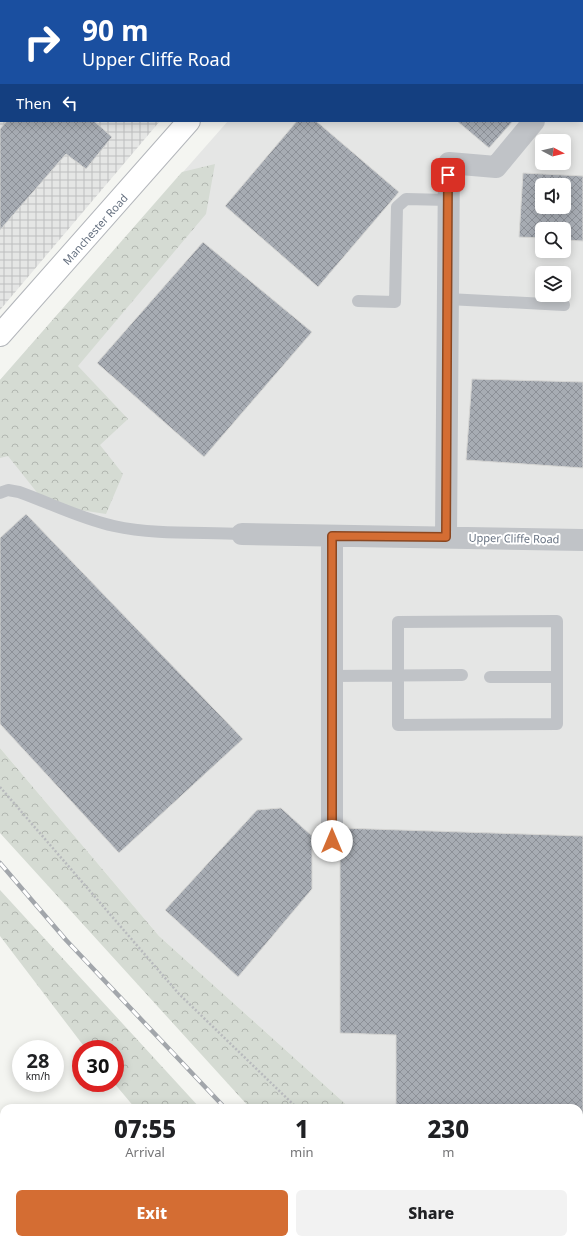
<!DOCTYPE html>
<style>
:root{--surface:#fff;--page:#f2f2f2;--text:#202124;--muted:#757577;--accent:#d46d33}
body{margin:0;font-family:"Noto Sans",sans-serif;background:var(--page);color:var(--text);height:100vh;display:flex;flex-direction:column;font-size:15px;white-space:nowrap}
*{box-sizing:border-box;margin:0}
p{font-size:13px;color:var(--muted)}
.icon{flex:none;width:22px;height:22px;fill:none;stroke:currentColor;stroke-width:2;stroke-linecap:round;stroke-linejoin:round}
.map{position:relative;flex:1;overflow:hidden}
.panel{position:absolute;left:0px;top:1104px;width:583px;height:140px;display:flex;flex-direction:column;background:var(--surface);border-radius:12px 12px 0 0;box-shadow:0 2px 10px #0003}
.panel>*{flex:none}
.guide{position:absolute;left:0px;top:0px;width:583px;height:122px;box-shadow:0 2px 10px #0003;background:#1a4fa0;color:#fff;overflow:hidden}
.needle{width:26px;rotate:97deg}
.tools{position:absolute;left:535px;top:134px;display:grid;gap:8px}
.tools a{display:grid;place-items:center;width:36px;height:36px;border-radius:6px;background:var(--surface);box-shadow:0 2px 10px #0003;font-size:20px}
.speed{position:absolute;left:12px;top:1040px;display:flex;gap:8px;font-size:20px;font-weight:700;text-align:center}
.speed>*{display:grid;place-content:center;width:52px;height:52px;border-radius:50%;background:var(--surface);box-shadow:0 2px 10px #0003;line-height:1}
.speed small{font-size:10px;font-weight:400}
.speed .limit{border:6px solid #d22;background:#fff;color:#111}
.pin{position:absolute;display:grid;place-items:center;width:34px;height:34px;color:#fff;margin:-17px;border-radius:8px;box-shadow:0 2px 6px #0006}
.me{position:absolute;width:44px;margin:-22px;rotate:0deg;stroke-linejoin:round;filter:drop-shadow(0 0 3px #0008)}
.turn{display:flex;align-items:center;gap:14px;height:84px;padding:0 16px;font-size:18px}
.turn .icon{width:52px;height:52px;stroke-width:2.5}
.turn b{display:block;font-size:28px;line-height:34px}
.then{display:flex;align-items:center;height:38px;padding:0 16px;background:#0003;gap:8px;font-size:15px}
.eta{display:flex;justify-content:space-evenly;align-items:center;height:68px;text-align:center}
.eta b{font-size:24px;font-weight:800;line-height:28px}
.button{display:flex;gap:8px;margin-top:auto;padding:8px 16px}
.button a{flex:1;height:46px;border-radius:6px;background:var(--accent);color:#fff;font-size:16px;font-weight:800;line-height:46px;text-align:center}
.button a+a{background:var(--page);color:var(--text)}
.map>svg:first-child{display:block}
.built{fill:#e5e6e5;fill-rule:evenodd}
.industrial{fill:url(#industrial-grid)}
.forest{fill:url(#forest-crowns)}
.building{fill:url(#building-cross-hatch);stroke:#d6d6d4;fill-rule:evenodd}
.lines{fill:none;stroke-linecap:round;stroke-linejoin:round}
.secondary-casing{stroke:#b3b6bb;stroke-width:24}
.path{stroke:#b8babd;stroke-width:2.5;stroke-dasharray:2 2;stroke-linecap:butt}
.lane{stroke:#c0c3c7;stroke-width:12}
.street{stroke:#c0c3c7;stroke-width:22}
.secondary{stroke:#fff;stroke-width:22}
.rail-casing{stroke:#a2a6ab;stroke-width:4.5}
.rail{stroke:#fff;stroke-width:3;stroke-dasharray:9;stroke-linecap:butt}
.route-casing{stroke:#8a4721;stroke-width:10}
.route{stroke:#d46d33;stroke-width:7}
.labels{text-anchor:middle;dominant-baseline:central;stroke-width:4;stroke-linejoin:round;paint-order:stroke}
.street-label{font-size:11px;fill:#667180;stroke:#fff}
</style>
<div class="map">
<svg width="583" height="1244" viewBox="0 0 583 1244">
<defs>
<pattern id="industrial-grid" width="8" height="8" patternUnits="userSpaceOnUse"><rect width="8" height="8" fill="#e5e6e5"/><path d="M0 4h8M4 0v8" fill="none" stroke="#bdbfbf"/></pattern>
<pattern id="forest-crowns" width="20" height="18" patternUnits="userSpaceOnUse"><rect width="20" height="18" fill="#d5dbd3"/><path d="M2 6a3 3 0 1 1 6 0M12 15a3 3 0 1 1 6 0" fill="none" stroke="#b1b6b0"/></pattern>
<pattern id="building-cross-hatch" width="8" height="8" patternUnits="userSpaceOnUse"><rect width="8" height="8" fill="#a7acb3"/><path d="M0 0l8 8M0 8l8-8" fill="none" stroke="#8c9097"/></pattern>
</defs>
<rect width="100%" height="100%" fill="#f4f5f1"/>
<path class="built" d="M 336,0 L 583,0 L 583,1244 L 501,1244 L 496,1240 L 579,1240 L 579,1108 L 350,1108 L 159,936 L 0,748 L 0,380 L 228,121 L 582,121 L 582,1 ZM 542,141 L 564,141 L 564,163 L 542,163 ZM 542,185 L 564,185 L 564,207 L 542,207 ZM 542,229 L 564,229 L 564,251 L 542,251 ZM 542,273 L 564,273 L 564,295 L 542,295 Z"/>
<path class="industrial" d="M 0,0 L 269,0 L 1,1 L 1,121 L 160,121 L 0,310 Z"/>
<path class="forest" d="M 215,164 L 206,214 L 78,366 L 128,419 L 100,445 L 123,474 L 106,514 L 47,505 L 8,456 L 0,458 L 0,380 L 182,172 Z
M 0,748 L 159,936 L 350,1108 L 250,1108 L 0,833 Z
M 0,890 L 200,1108 L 135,1108 L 114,1083 L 115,1049 L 86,1049 L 0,936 Z
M 259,1240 L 324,1240 L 327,1244 L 263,1244 Z
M 372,1240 L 496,1240 L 501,1244 L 375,1244 Z"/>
<path class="building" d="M 158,0 L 216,0 L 217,1 L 160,1 Z
M 403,0 L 514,0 L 402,1 Z
M 7,121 L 94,121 L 112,137 L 86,169 L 66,154 L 0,230 L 0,129 Z
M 297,121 L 316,121 L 399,192 L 318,287 L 225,206 Z
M 457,121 L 513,121 L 489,148 Z
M 523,173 L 583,176 L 583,241 L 564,240 L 564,229 L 542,229 L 542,238 L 519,237 ZM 542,185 L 564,185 L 564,207 L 542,207 Z
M 203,242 L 312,332 L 204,457 L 97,363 Z
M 472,379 L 583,382 L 583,468 L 466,460 Z
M 26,514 L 243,739 L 119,853 L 0,724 L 0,538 Z
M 281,808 L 312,836 L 312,889 L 238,977 L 165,910 L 257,810 Z
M 340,828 L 583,836 L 583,1233 L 579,1232 L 579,1108 L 396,1108 L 396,1035 L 340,1033 Z
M 0,1173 L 4,1179 L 4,1193 L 0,1195 Z
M 125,1240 L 148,1240 L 153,1244 L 126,1244 Z"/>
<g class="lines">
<defs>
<path id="secondary" d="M 296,1 L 297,0
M 0,335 L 189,121"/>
</defs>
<use href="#secondary" class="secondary-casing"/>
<path class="path" d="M 0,787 L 179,994 L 297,1108
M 434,1240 L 438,1244"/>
<path class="lane" d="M 0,42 L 1,41
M 448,299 L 564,305
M 358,301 L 395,302 L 397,207 L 406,199 L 448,200
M 0,493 L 8,490 L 19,492 C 50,503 81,519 114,526 C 155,535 200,532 242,534
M 557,621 L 557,724 L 398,725 L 398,622 Z
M 332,676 L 462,675
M 490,677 L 557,677"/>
<path class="street" d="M 99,0 L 100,1
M 582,63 L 583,62
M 242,534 L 583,540
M 446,537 L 449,163 L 496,167 L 534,121
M 332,841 L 332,536
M 0,1229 L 4,1229
M 53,1240 L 61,1244"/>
<use href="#secondary" class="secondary"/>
<defs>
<path id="rail" d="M 0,863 L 66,940 L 225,1108
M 349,1240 L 353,1244"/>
</defs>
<use href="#rail" class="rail-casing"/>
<use href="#rail" class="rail"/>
</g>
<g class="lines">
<defs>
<path id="route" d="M 332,841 L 332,536 L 446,537 L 448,175"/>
</defs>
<use href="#route" class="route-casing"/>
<use href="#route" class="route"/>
</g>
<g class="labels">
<g class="street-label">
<text transform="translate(95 229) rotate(-48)">Manchester Road</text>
<text transform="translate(514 538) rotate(1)">Upper Cliffe Road</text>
</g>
</g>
</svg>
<div class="tools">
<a><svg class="needle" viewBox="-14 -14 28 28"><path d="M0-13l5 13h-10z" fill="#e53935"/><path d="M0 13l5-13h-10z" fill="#757577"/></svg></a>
<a><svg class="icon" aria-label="sound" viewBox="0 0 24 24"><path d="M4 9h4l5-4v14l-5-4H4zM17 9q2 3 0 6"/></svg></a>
<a><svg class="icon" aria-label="search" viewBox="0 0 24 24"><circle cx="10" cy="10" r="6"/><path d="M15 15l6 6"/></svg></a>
<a><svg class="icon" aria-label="layers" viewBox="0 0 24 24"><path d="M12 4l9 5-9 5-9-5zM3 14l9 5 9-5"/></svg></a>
</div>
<div class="speed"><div>28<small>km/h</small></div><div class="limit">30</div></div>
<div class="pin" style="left:448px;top:175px;background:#d93025"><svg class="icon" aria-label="arrive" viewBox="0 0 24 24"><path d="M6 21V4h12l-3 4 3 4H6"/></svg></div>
<svg class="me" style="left:332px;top:841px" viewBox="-20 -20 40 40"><circle r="19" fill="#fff"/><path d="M0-13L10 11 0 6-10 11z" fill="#d46d33"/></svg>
<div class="guide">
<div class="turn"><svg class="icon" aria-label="right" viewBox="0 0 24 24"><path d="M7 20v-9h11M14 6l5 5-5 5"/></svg><div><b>90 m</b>Upper Cliffe Road</div></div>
<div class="then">Then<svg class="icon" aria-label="left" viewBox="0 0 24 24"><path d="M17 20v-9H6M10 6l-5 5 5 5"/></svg></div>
</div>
<section class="panel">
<div class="eta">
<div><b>07:55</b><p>Arrival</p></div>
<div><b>1</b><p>min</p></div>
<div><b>230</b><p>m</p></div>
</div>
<div class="button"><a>Exit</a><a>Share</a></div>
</section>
</div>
